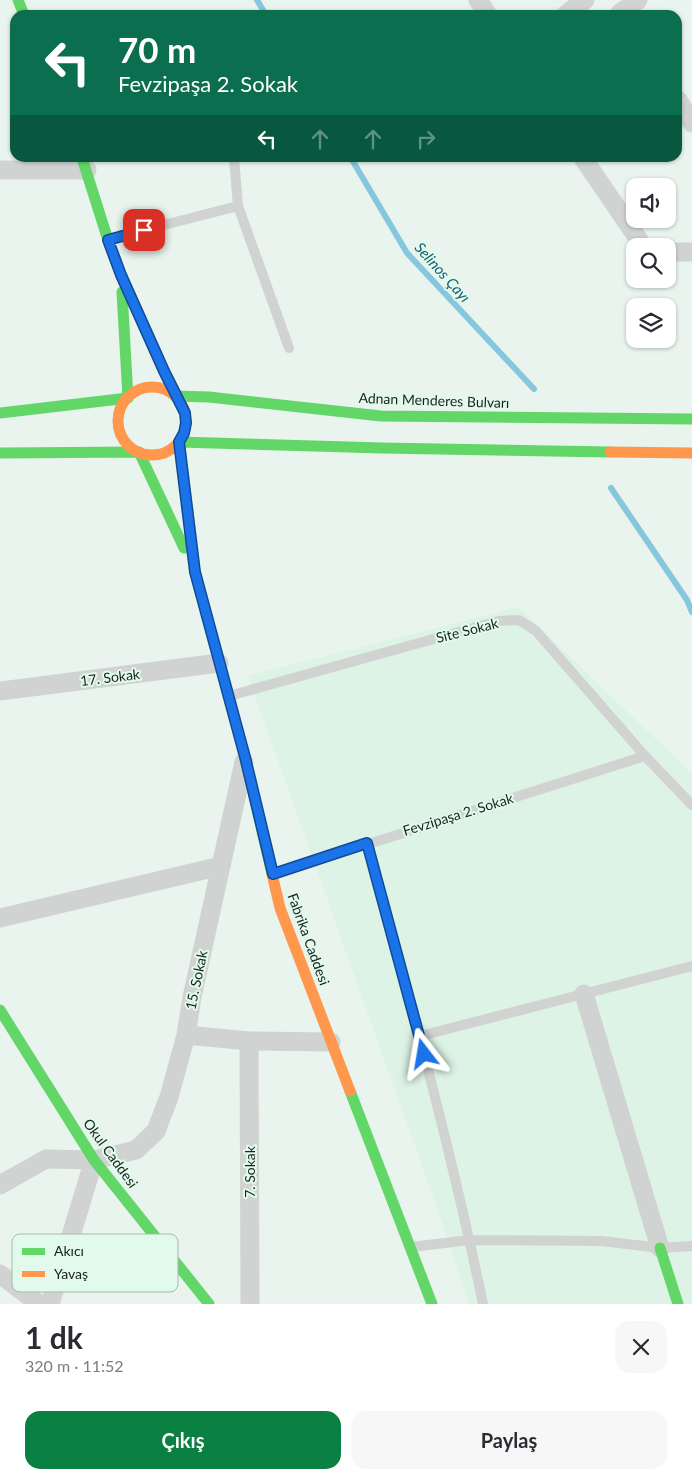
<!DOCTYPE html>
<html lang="tr">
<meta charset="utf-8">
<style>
:root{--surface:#fff;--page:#f7f7f7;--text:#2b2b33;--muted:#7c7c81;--accent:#0b8043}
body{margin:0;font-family:Lato,sans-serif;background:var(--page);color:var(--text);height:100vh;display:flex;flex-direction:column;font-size:19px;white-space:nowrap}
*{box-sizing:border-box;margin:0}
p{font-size:16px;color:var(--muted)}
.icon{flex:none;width:28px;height:28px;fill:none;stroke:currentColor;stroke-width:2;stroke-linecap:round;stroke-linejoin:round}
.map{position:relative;height:1304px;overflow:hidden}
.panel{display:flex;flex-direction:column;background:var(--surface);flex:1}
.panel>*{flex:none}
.banner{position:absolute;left:10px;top:10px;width:672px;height:152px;border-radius:15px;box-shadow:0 1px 4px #0004;background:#0b6e4f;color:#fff;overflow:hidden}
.buttons{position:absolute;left:626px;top:178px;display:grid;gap:10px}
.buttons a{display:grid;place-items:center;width:50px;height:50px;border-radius:10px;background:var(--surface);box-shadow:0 1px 4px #0004;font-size:25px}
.pin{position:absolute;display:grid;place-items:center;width:42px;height:42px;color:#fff;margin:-21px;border-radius:10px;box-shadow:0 2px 8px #0006}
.me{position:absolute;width:55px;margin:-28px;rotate:346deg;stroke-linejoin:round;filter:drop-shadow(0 0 4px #0008)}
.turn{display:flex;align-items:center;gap:18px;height:105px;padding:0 25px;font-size:22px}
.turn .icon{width:65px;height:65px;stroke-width:2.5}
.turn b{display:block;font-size:35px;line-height:42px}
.lanes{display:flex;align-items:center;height:48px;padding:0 25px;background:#0003;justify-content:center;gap:25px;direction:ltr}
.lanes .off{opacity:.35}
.round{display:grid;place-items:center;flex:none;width:52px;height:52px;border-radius:15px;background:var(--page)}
.overview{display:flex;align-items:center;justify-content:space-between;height:85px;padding:0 25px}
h1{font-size:30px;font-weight:700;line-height:38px}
.action{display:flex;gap:10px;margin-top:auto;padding:10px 25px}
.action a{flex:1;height:58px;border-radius:15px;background:var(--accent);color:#fff;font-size:20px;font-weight:700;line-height:58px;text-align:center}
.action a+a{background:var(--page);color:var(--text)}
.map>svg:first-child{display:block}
.built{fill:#dcf3e6}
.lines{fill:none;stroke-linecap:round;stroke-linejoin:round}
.stream{stroke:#86c7de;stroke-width:6}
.lane{stroke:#d0d3d1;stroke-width:10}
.street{stroke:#d0d3d1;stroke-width:19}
.fast{stroke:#63d668;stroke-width:11}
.slow{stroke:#ff974d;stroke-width:11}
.route-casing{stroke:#114b97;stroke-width:12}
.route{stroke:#1a73e8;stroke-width:9}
.labels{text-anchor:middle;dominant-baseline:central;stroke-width:4;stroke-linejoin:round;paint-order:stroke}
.street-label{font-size:14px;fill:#19221d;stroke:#e2faec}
.water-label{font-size:15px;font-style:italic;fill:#175c75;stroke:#e2faec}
.key{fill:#e2faec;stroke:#a6b9ae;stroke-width:1}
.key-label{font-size:14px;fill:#19221d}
</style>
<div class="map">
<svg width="692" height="1304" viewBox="0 0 692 1304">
<rect width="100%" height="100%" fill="#e8f4ed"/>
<path class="built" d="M 518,607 L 692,774 L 692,1304 L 469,1304 L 448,1239 L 248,676 Z"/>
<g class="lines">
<path class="stream" d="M 257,0 L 266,15
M 351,158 L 407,253 L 534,389
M 611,488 L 687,600 L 692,612"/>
<path class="lane" d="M 238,206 L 289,348
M 109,239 L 238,206 L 234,158
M 229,696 L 498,621 L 519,620 L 536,631 L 645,756 L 692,805
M 367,843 C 409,996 451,1149 483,1304
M 274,874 L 645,756
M 420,1036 L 692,966
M 411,1247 L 470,1240 L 602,1241 L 660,1248 L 692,1246"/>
<path class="street" d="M 478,0 L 488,15
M 620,13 L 638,0
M 565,15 L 585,0
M 678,100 L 692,123
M 583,158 L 643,246
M 0,170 L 87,170
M 668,252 L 692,252
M 0,691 L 219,663
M 0,918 L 221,866
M 584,994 L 660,1248
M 186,1035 L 249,1041 L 331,1042
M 249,1041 L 250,1304
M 0,1185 L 46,1159 L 94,1160 L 136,1150 L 156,1131 L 169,1097 L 186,1035 L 192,997 L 244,762
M 0,1274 L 39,1304
M 50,1304 L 94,1160"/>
<path class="fast" d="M 18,0 L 24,15
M 82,158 L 108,240 L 121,275 L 175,396
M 122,292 L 128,398
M 175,396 L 209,397 L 381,416 L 692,419
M 0,413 L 128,398
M 179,442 L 195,572 L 245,757 L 272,874
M 179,442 L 382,448 L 610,452
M 139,452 L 184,548
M 0,453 L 139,452
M 0,1010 L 94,1160 L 209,1304
M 350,1091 L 432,1304
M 660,1248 L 678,1304"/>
<path class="slow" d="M118 421a34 34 0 1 1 68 0a34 34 0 1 1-68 0Z
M 610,452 L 692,453
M 272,874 L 280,908 L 350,1091"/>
</g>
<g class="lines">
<defs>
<path id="route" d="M 144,230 L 108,240 L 121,275 L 164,371 L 185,413 L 186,423 L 184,433 L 179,442 L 195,572 L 245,757 L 273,874 L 367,843 L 424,1054"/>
</defs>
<use href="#route" class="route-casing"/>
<use href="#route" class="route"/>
</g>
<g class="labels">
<g class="street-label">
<text transform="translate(434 400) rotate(2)">Adnan Menderes Bulvarı</text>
<text transform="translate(467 630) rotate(-14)">Site Sokak</text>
<text transform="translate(110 677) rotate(-7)">17. Sokak</text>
<text transform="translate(458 814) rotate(-17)">Fevzipaşa 2. Sokak</text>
<text transform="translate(309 939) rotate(70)">Fabrika Caddesi</text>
<text transform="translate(196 980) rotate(-78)">15. Sokak</text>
<text transform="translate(111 1153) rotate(54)">Okul Caddesi</text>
<text transform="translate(249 1172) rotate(-90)">7. Sokak</text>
</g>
<g class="water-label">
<text transform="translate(443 272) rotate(48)">Selinos Çayı</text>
</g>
</g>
<rect x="12" y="1234" width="166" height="58" rx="8" class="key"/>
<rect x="22" y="1248" width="23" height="7" fill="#63d668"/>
<rect x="22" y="1271" width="23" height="6" fill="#ff974d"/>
<g class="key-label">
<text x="54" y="1256">Akıcı</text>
<text x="54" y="1279">Yavaş</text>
</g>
</svg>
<div class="buttons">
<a><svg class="icon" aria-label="sound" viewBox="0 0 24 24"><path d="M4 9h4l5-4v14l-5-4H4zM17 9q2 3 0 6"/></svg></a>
<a><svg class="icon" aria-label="search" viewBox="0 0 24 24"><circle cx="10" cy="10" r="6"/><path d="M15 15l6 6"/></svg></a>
<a><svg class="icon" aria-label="layers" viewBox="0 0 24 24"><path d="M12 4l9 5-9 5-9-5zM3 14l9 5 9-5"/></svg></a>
</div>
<div class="pin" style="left:144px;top:230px;background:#d93025"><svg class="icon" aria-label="arrive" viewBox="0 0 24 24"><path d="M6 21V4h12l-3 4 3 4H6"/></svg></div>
<svg class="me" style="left:424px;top:1054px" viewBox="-20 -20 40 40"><path d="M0-17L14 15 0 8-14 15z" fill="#1a73e8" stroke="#fff" stroke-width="4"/></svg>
<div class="banner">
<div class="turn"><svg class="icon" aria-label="left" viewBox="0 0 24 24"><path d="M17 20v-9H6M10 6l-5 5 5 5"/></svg><div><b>70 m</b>Fevzipaşa 2. Sokak</div></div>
<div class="lanes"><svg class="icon" aria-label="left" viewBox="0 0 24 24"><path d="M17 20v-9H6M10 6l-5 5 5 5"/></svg><svg class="icon off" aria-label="ahead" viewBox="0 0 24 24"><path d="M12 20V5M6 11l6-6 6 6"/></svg><svg class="icon off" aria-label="ahead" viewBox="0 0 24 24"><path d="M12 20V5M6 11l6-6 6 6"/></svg><svg class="icon off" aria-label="right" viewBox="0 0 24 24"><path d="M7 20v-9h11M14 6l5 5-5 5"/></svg></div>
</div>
</div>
<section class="panel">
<div class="overview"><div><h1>1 dk</h1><p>320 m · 11:52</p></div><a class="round"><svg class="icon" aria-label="close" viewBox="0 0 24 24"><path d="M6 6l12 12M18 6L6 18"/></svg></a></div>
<div class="action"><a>Çıkış</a><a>Paylaş</a></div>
</section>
